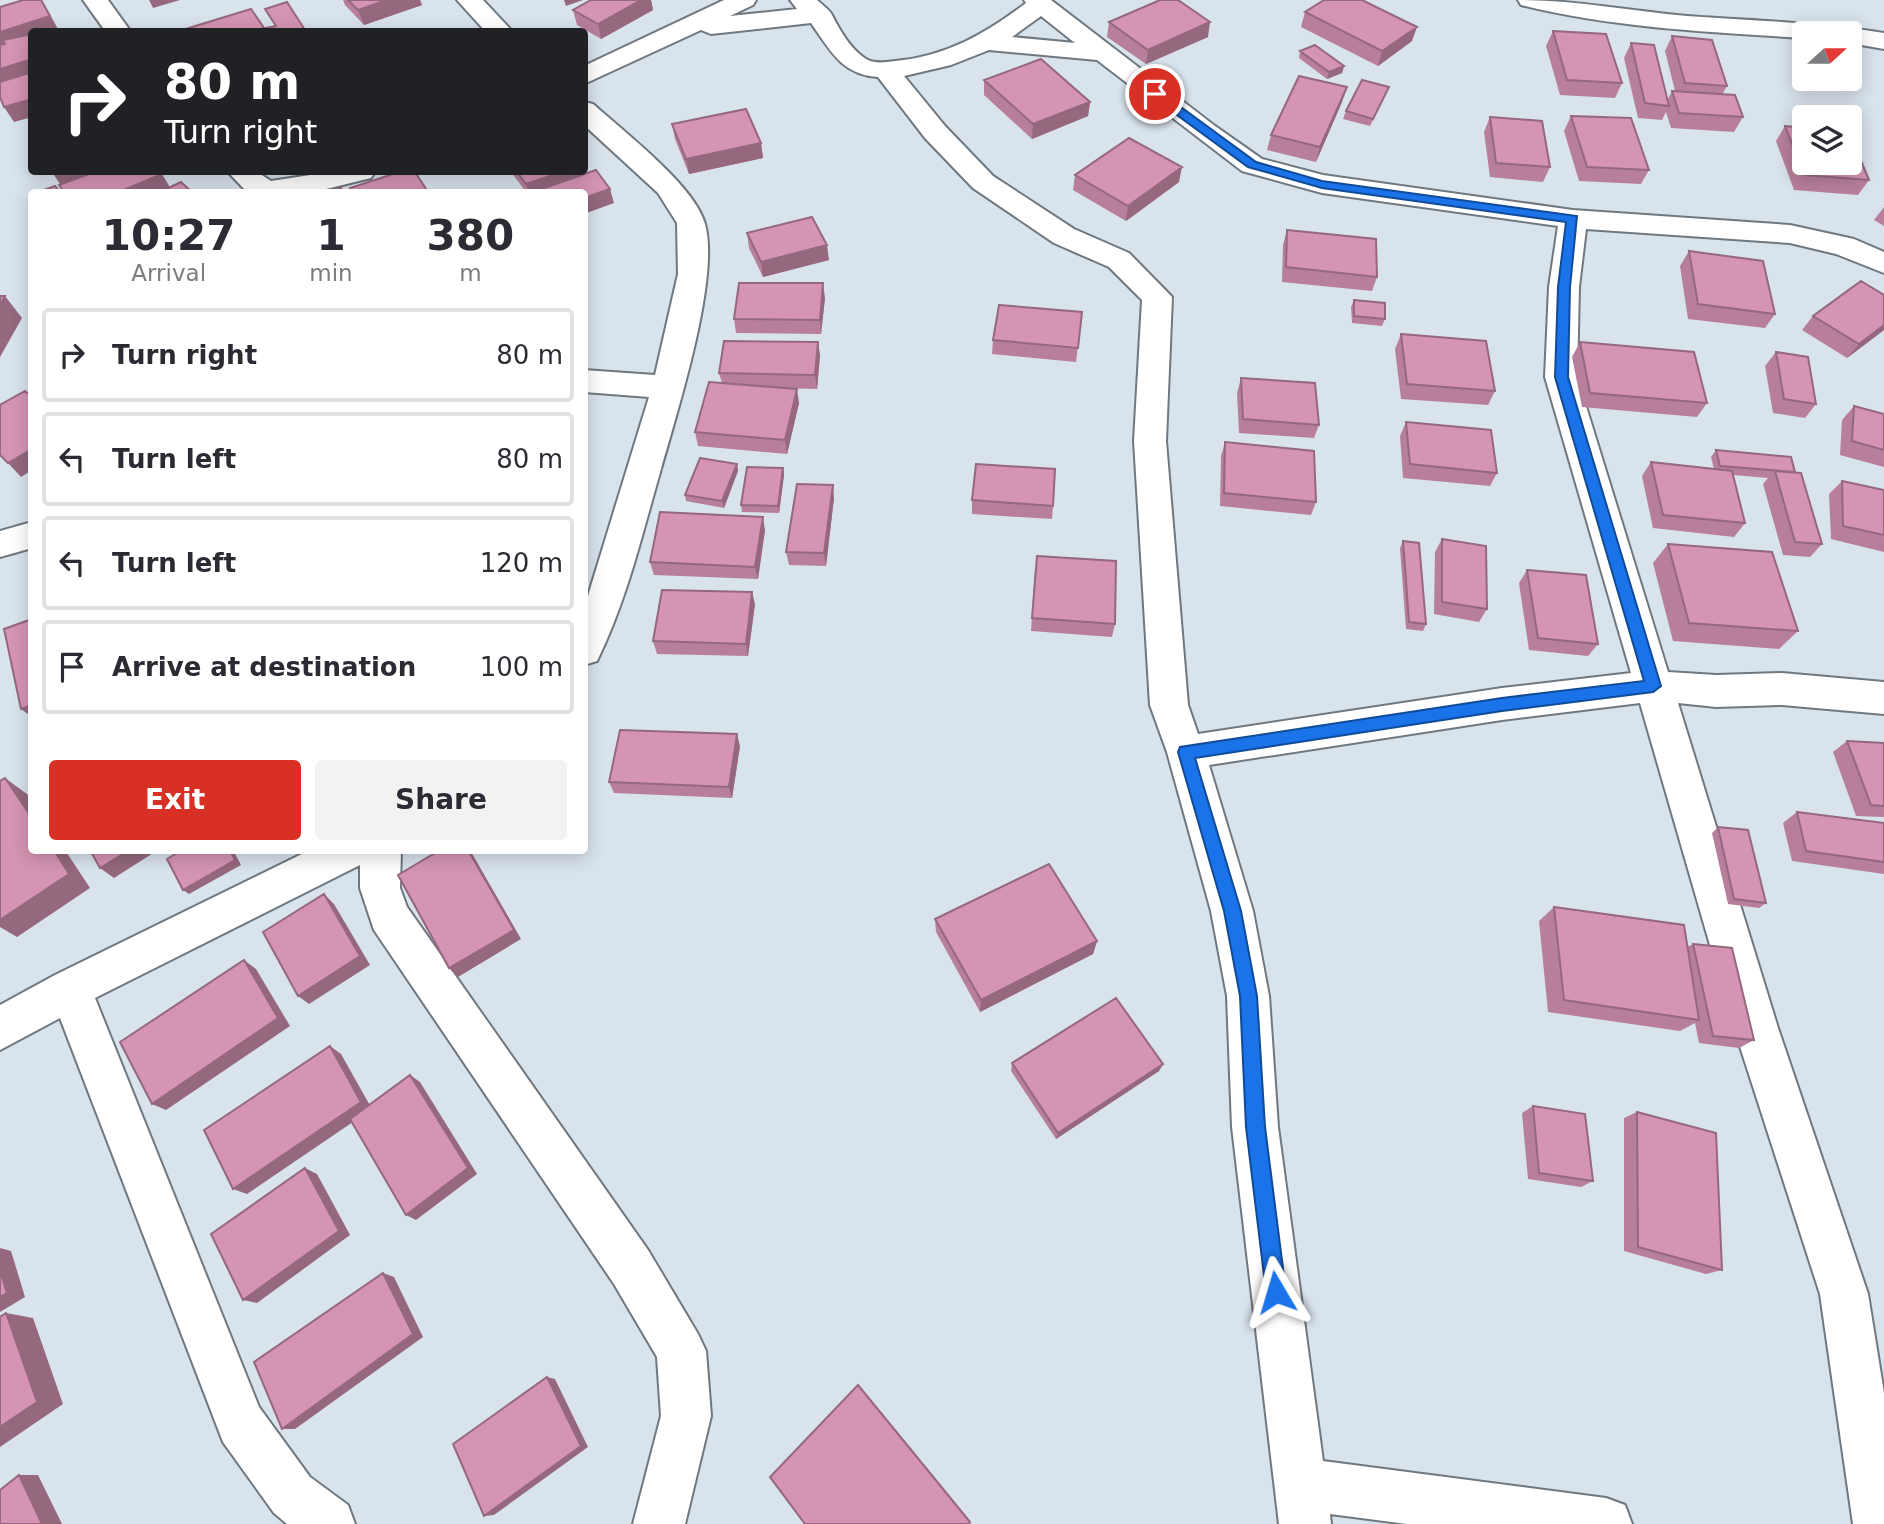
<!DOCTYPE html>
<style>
:root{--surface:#fff;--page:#f2f2f3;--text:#2b2b33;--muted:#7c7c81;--line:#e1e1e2;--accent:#d93025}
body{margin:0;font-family:"DejaVu Sans",sans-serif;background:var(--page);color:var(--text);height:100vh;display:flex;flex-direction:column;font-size:26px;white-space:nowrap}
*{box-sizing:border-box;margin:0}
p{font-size:23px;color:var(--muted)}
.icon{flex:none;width:38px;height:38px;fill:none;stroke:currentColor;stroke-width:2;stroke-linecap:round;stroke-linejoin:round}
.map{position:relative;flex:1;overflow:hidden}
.drawer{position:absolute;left:28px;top:189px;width:560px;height:665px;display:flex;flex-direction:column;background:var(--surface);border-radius:7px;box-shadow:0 4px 18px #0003}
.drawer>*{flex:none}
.guide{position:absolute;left:28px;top:28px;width:560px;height:147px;border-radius:7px;box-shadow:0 4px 18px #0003;background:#202124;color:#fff;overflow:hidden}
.needle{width:46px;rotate:69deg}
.controls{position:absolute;left:1792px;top:21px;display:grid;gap:14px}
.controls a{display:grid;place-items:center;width:70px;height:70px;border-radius:7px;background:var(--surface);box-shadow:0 4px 18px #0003;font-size:35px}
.pin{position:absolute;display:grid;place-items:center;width:60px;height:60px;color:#fff;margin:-30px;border:4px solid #fff;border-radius:50%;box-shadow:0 2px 7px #0007}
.me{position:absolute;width:77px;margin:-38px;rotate:353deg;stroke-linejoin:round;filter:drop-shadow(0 0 5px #0008)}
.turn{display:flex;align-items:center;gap:24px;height:147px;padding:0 21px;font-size:32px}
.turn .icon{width:91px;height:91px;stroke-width:2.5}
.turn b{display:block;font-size:49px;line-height:60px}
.eta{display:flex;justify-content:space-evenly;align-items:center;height:119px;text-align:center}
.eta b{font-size:42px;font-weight:800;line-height:49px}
.action{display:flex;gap:14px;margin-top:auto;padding:14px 21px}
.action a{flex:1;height:80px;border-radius:7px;background:var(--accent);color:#fff;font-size:28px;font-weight:800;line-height:80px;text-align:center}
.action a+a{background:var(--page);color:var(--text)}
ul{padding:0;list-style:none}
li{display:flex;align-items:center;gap:21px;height:94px;margin:0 14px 10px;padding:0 7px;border:4px solid var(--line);border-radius:7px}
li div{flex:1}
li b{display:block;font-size:26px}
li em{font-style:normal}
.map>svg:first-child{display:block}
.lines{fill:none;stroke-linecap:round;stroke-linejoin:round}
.minor-casing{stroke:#6f787f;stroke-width:4}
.minor{fill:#fff;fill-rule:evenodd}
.wall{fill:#b77f9a}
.shaded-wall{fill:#95687d}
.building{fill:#d594b3;stroke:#95687d;stroke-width:2}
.route{fill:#1a73e8;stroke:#114b97;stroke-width:2}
</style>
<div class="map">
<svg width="1884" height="1524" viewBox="0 0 1884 1524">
<rect width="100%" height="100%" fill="#d9e3ec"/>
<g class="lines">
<defs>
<path id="minor" d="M 83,0 L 108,0 L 131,32 L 106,32 Z
M 457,0 L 483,0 L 513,32 L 486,32 Z
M 724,0 L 756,0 L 753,5 L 730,16 L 797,9 L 790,0 L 817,0 C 822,5 829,9 832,15 C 839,29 852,52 868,60 C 876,64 886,62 895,61 C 945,57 987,33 1026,3 L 1024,0 L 1051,0 L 1215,126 L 1262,159 L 1323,175 L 1573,210 L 1790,225 L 1854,239 L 1884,252 L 1884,273 L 1836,254 L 1790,243 L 1586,229 L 1579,287 L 1577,377 L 1668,672 L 1716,675 L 1782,673 L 1884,682 L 1884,714 L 1782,705 L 1716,707 L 1678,703 L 1778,1028 L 1868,1294 L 1884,1393 L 1884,1524 L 1853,1524 L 1820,1294 L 1734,1028 L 1640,703 L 1502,720 L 1209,765 L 1253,911 L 1269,996 L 1278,1127 L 1323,1461 L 1606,1498 L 1625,1505 L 1632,1524 L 1407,1524 L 1330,1514 L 1331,1524 L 1279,1524 L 1232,1127 L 1227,996 L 1211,911 L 1167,752 L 1150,705 L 1134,441 L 1142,300 L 1109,267 L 1054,243 L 973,188 L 925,138 L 878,77 C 842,75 830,50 811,23 L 711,34 L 701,30 L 584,84 L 584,66 ZM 1041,16 L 1075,43 L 1012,37 ZM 989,50 L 1097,60 L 1242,171 L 1322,193 L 1558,226 L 1549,287 L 1545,377 L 1631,673 L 1502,688 L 1198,734 L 1188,705 L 1166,441 L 1172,297 L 1129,253 L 1074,229 L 993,176 L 945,126 L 904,76 L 951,65 Z
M 1518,0 C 1575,0 1631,11 1687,16 C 1753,21 1819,22 1884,33 L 1884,49 L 1850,43 L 1850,33 L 1804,33 L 1804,38 C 1709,32 1614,28 1521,5 Z
M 584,102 L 593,104 C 623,131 695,186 705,224 C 720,278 677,412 661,469 C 642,534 627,600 597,661 L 584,665 L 584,609 L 649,397 L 584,392 L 584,370 L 655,375 L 678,274 L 677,223 L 658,193 L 584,125 Z
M 228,172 L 257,172 L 271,181 L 330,172 L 375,172 L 371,178 L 314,192 L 247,192 Z
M 32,522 L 32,548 L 0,557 L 0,531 Z
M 310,850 L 401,850 L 400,888 L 407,907 L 648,1250 L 698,1334 L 706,1351 L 711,1416 L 685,1524 L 633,1524 L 661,1416 L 657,1357 L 614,1284 L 374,930 L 360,888 L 360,865 L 95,998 L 259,1407 L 310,1477 L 348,1505 L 355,1524 L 287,1524 L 274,1513 L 223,1442 L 60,1018 L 0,1050 L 0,1005 L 55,975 Z"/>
</defs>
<use href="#minor" class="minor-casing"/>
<use href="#minor" class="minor"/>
</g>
<path class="wall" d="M 343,0 L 420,0 L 422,5 L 364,25 L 345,5 Z
M 591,0 L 651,0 L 653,10 L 601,39 L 577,25 L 573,10 Z
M 1305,12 L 1412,41 L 1378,66 L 1301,27 Z
M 1109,22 L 1208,37 L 1146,64 L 1107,37 Z
M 1553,31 L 1622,83 L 1615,98 L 1560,95 L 1546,46 Z
M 1672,36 L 1727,86 L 1722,95 L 1743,117 L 1734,132 L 1671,128 L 1666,112 L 1662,120 L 1638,118 L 1624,58 L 1631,43 L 1668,99 L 1672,91 L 1675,91 L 1665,51 Z
M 1300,51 L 1344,66 L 1342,73 L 1327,79 L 1299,58 Z
M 984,80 L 1090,102 L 1088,116 L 1032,139 L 984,95 Z
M 1389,87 L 1386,94 L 1370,126 L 1343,119 L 1346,111 Z
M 1342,102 L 1316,162 L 1267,150 L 1271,135 Z
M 1571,116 L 1649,170 L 1641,184 L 1579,181 L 1564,131 Z
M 1490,117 L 1550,167 L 1543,182 L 1490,177 L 1484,132 Z
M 672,124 L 761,143 L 763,158 L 689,174 L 675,139 Z
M 1785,126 L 1869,180 L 1858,195 L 1794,190 L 1776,141 Z
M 511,172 L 581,172 L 582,175 L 614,203 L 584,192 L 526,192 Z
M 1075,175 L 1179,182 L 1126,221 L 1073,190 Z
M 1884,207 L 1884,226 L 1874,220 Z
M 1287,230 L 1377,277 L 1372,291 L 1282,282 L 1283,245 Z
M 747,233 L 829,260 L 763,277 L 749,248 Z
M 1689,251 L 1775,314 L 1765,328 L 1688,319 L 1680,266 Z
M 1884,295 L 1884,330 L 1847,358 L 1802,330 L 1813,316 Z
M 825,298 L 821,334 L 736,333 L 734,319 Z
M 1354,300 L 1385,319 L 1382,326 L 1352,323 L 1351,307 Z
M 1082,312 L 1076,362 L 992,354 L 993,340 Z
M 1401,334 L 1495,391 L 1488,405 L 1401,399 L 1395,349 Z
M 818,342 L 820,356 L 817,389 L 783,388 L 799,403 L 787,454 L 698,446 L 695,432 L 722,383 L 719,373 Z
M 1580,342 L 1707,403 L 1697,417 L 1582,407 L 1572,357 Z
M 1776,352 L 1816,404 L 1805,418 L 1773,413 L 1765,366 Z
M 1241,378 L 1319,425 L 1314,438 L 1239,433 L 1237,393 Z
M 1854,406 L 1884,414 L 1884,467 L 1840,455 L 1842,420 Z
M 1406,422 L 1497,473 L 1490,486 L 1403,478 L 1400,436 Z
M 1225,442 L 1316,502 L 1311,515 L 1220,506 L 1221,456 Z
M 1716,450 L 1795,472 L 1822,544 L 1810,557 L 1783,555 L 1763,484 L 1768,478 L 1733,475 L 1745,523 L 1734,537 L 1653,528 L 1642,476 L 1651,462 L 1714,469 L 1711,457 Z
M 737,464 L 738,471 L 724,508 L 686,501 L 685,495 Z
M 783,468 L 784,475 L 779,513 L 742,512 L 741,505 Z
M 1842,481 L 1884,490 L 1884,552 L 1831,539 L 1829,494 Z
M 834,498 L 826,566 L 789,565 L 786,552 Z
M 972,500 L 1053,506 L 1052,519 L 972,514 Z
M 765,530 L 758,579 L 654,575 L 650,562 Z
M 1442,539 L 1487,609 L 1479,622 L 1434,614 L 1435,552 Z
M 1403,541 L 1426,624 L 1423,631 L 1406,629 L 1400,548 Z
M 1668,544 L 1798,631 L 1779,649 L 1673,641 L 1653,563 Z
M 1035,569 L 1115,624 L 1112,637 L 1031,631 Z
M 1527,570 L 1598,644 L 1588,656 L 1529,650 L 1519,583 Z
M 755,604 L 748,656 L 657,654 L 653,641 Z
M 1847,741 L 1884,743 L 1884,817 L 1856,816 L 1833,752 Z
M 740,746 L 732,798 L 614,793 L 609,782 Z
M 1797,812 L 1884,823 L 1884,874 L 1792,861 L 1783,823 Z
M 1718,827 L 1766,903 L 1759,908 L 1728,904 L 1712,833 Z
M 1554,907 L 1687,947 L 1693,944 L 1754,1040 L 1739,1048 L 1699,1043 L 1695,1023 L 1680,1031 L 1548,1012 L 1539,921 Z
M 935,919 L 1097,941 L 1093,954 L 980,1012 L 936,932 Z
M 1012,1063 L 1163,1064 L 1159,1071 L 1056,1139 L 1011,1071 Z
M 1533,1106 L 1593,1181 L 1581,1187 L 1528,1179 L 1522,1113 Z
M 1637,1112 L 1722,1270 L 1706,1274 L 1624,1251 L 1624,1118 Z"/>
<path class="shaded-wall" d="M 42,0 L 59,31 L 32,32 L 32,40 L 0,51 L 0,32 Z
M 149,0 L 180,0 L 153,8 Z
M 387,0 L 420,0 L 422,5 L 364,25 L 358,10 Z
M 564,0 L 583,0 L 566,6 Z
M 641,0 L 651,0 L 653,10 L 601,39 L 598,24 Z
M 1210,22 L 1208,37 L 1146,64 L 1148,50 Z
M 1417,27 L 1412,41 L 1378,66 L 1382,51 Z
M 32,59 L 32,77 L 0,87 L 0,69 Z
M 1344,66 L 1342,73 L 1327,79 L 1329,72 Z
M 1347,87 L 1342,102 L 1316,162 L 1320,147 Z
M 32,99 L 32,117 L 14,122 L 4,107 Z
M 1090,102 L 1088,116 L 1032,139 L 1033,124 Z
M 761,143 L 763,158 L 689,174 L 686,159 Z
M 1182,167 L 1179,182 L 1126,221 L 1128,206 Z
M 52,172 L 112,172 L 62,187 Z
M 562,172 L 581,172 L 584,180 L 549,192 L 529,192 L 526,184 Z
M 162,174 L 171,189 L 163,192 L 119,192 Z
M 610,189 L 614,203 L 584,214 L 584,198 Z
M 827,245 L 829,260 L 763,277 L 761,262 Z
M 823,283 L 825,298 L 821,334 L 820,320 Z
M 5,296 L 22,318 L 0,357 L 0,305 Z
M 1884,325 L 1884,330 L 1847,358 L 1859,344 Z
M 818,342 L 820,356 L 817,389 L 815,375 Z
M 797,389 L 799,403 L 787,454 L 785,440 Z
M 32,449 L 32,470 L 21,477 L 8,463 Z
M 737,464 L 738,471 L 724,508 L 722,501 Z
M 783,468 L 784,475 L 779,513 L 778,506 Z
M 833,485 L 834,498 L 826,566 L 824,553 Z
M 763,517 L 765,530 L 758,579 L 755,567 Z
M 752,592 L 755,604 L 748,656 L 746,644 Z
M 32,705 L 32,717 L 21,709 Z
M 737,734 L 740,746 L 732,798 L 729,787 Z
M 5,778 L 27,794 L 32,802 L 32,818 Z
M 54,850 L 65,850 L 90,888 L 17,937 L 0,927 L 0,920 Z
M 129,850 L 158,850 L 114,878 L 100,868 Z
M 230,850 L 233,850 L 241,865 L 189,894 L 183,890 Z
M 468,850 L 470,850 L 521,939 L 458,977 L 449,968 Z
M 324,894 L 334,904 L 370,965 L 309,1004 L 298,996 Z
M 1097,941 L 1093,954 L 980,1012 L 981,1000 Z
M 244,960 L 256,969 L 290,1026 L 166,1110 L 152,1104 Z
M 330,1046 L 341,1054 L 372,1109 L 247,1194 L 233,1189 Z
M 1163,1064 L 1159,1071 L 1056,1139 L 1058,1133 Z
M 410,1075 L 420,1082 L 477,1174 L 416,1220 L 406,1215 Z
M 305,1168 L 317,1174 L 350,1235 L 257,1303 L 243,1300 Z
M 0,1248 L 11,1251 L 25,1297 L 0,1312 Z
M 383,1273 L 394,1277 L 423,1337 L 295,1429 L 282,1429 Z
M 6,1313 L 33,1318 L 63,1404 L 0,1447 L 0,1427 Z
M 547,1377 L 555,1379 L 588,1447 L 494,1515 L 484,1516 Z
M 19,1475 L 38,1475 L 62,1524 L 42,1524 Z"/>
<path class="building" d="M 23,0 L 41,0 L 50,16 L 0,32 L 0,7 Z
M 348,0 L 387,0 L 358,10 Z
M 591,0 L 641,0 L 598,24 L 573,10 Z
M 1160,0 L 1178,0 L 1210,22 L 1148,50 L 1109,22 Z
M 1324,0 L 1362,0 L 1417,27 L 1382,51 L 1305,12 Z
M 287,2 L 305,30 L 300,32 L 179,31 L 251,9 L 264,28 L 260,29 L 276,26 L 265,9 Z
M 1553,31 L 1606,34 L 1622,83 L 1567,80 Z
M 32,34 L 32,59 L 0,69 L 0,45 L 5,44 L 3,40 Z
M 1672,36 L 1712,40 L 1727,86 L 1685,83 Z
M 1631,43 L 1654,45 L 1669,106 L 1645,103 Z
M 1315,45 L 1344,66 L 1329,72 L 1300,51 Z
M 1041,59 L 1090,102 L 1033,124 L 984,80 Z
M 32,72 L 32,99 L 4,107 L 0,97 L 0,82 Z
M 1299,76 L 1347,87 L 1320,147 L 1271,135 Z
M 1362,80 L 1389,87 L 1373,119 L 1346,111 Z
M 1672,91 L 1735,95 L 1743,117 L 1679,113 Z
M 32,108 L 32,123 L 26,110 Z
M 746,109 L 761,143 L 686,159 L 672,124 Z
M 1571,116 L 1631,118 L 1649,170 L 1587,167 Z
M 1490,117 L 1542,121 L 1550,167 L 1496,163 Z
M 1785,126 L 1804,128 L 1804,163 L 1850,163 L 1850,134 L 1869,180 L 1804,175 Z
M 1129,138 L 1182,167 L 1128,206 L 1075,175 Z
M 596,170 L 610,189 L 584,198 L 584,192 L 533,192 Z
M 94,172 L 160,172 L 162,174 L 119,192 L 64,192 L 59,185 Z
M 399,172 L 415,172 L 428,192 L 352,192 L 350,188 Z
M 517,172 L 562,172 L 526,184 Z
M 181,182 L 192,192 L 160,192 Z
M 55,186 L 60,192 L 38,192 Z
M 341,188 L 343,192 L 326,192 Z
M 812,217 L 827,245 L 761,262 L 747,233 Z
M 1287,230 L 1376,239 L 1377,277 L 1286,267 Z
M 1689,251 L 1763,261 L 1775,314 L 1698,304 Z
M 1861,281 L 1884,295 L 1884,325 L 1859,344 L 1813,316 Z
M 739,283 L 823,283 L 820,320 L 734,319 Z
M 0,296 L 5,296 L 0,305 Z
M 1354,300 L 1385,303 L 1385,319 L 1354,316 Z
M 999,305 L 1082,312 L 1078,348 L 993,340 Z
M 1401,334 L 1486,341 L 1495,391 L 1407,384 Z
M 724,341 L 818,342 L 815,375 L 719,373 Z
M 1580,342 L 1694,352 L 1707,403 L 1590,393 Z
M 1776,352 L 1808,357 L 1816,404 L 1784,399 Z
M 1241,378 L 1315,383 L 1319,425 L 1243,419 Z
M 709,382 L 797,389 L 785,440 L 695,432 Z
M 25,391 L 32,397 L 32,449 L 8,463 L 0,455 L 0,405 Z
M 1854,406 L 1884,414 L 1884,450 L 1852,441 Z
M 1406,422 L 1491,430 L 1497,473 L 1410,464 Z
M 1225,442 L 1314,451 L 1316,502 L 1224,493 Z
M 1716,450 L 1791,457 L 1795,472 L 1720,466 Z
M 700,458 L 737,464 L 722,501 L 685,495 Z
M 1651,462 L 1732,471 L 1745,523 L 1663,515 Z
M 976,464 L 1055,469 L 1053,506 L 972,500 Z
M 747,467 L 783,468 L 778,506 L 741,505 Z
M 1775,471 L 1801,473 L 1822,544 L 1795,542 Z
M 1842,481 L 1884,490 L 1884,535 L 1843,526 Z
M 797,484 L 833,485 L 824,553 L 786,552 Z
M 660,512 L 763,517 L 755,567 L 650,562 Z
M 1442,539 L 1486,546 L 1487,609 L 1442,602 Z
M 1403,541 L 1419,543 L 1426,624 L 1409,622 Z
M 1668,544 L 1772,552 L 1798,631 L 1689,623 Z
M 1037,556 L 1116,561 L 1115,624 L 1032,618 Z
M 1527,570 L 1586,575 L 1598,644 L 1538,638 Z
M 662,590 L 752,592 L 746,644 L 653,641 Z
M 32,619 L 32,705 L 21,709 L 4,629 Z
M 620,730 L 737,734 L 729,787 L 609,782 Z
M 1847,741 L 1884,743 L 1884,806 L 1871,805 Z
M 5,778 L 32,818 L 32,850 L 54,850 L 69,874 L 0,920 L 0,781 Z
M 1797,812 L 1884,823 L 1884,862 L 1806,851 Z
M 1718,827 L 1748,830 L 1766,903 L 1734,899 Z
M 90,850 L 129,850 L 100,868 Z
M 182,850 L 230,850 L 235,860 L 183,890 L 167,859 Z
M 440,850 L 468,850 L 514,930 L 449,968 L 398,875 Z
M 1049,864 L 1097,941 L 981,1000 L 935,919 Z
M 324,894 L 360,956 L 298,996 L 263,932 Z
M 1554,907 L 1684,925 L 1699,1020 L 1564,1000 Z
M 1693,944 L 1732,948 L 1754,1040 L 1713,1036 Z
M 244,960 L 278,1018 L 152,1104 L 120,1042 Z
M 1116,998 L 1163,1064 L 1058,1133 L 1012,1063 Z
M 330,1046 L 361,1102 L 233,1189 L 204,1130 Z
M 410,1075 L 468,1168 L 406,1215 L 350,1119 Z
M 1533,1106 L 1585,1114 L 1593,1181 L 1539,1173 Z
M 1637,1112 L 1716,1133 L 1722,1270 L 1638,1247 Z
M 305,1168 L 339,1231 L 243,1300 L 211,1234 Z
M 0,1270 L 7,1293 L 0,1297 Z
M 383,1273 L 413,1334 L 282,1429 L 254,1362 Z
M 6,1313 L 37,1402 L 0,1427 L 0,1317 Z
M 547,1377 L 581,1446 L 484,1516 L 453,1444 Z
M 858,1385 L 970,1522 L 969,1524 L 805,1524 L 770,1477 Z
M 19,1475 L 42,1524 L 0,1524 L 0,1490 Z"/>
<path class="route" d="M 1151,91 L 1159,91 L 1256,162 L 1322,181 L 1577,216 L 1570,287 L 1568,377 L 1661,686 L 1653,692 L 1502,711 L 1195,758 L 1241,911 L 1257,996 L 1265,1127 L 1286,1292 L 1283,1299 L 1276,1301 L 1269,1299 L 1266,1292 L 1246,1127 L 1240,996 L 1224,911 L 1178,752 L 1180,747 L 1502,698 L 1644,681 L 1555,377 L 1558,287 L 1566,222 L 1322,188 L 1248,167 L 1151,96 Z"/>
</svg>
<div class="controls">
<a><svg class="needle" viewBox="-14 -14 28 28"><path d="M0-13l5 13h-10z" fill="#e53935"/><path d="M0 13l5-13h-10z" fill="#7c7c81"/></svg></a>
<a><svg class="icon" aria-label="layers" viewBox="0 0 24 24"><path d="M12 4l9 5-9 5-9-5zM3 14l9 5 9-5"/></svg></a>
</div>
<div class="pin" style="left:1155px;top:94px;background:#d93025"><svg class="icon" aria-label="arrive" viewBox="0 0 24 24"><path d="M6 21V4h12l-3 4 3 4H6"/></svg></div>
<svg class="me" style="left:1276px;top:1292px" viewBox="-20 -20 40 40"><path d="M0-17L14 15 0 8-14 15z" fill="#1a73e8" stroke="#fff" stroke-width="4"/></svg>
<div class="guide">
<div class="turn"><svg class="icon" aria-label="right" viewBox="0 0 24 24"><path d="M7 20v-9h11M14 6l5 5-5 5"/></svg><div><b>80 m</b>Turn right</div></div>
</div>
<section class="drawer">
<div class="eta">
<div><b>10:27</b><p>Arrival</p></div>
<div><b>1</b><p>min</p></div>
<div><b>380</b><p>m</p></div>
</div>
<ul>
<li><svg class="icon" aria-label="right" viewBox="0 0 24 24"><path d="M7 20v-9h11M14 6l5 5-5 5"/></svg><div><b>Turn right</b></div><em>80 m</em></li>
<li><svg class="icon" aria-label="left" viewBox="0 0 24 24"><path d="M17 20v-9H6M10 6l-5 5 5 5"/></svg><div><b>Turn left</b></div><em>80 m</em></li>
<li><svg class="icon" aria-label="left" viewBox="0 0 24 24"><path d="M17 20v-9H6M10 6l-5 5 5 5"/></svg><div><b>Turn left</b></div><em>120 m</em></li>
<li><svg class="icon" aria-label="arrive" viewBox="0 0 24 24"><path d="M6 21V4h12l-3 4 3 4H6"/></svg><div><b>Arrive at destination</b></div><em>100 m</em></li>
</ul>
<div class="action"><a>Exit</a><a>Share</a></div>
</section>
</div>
